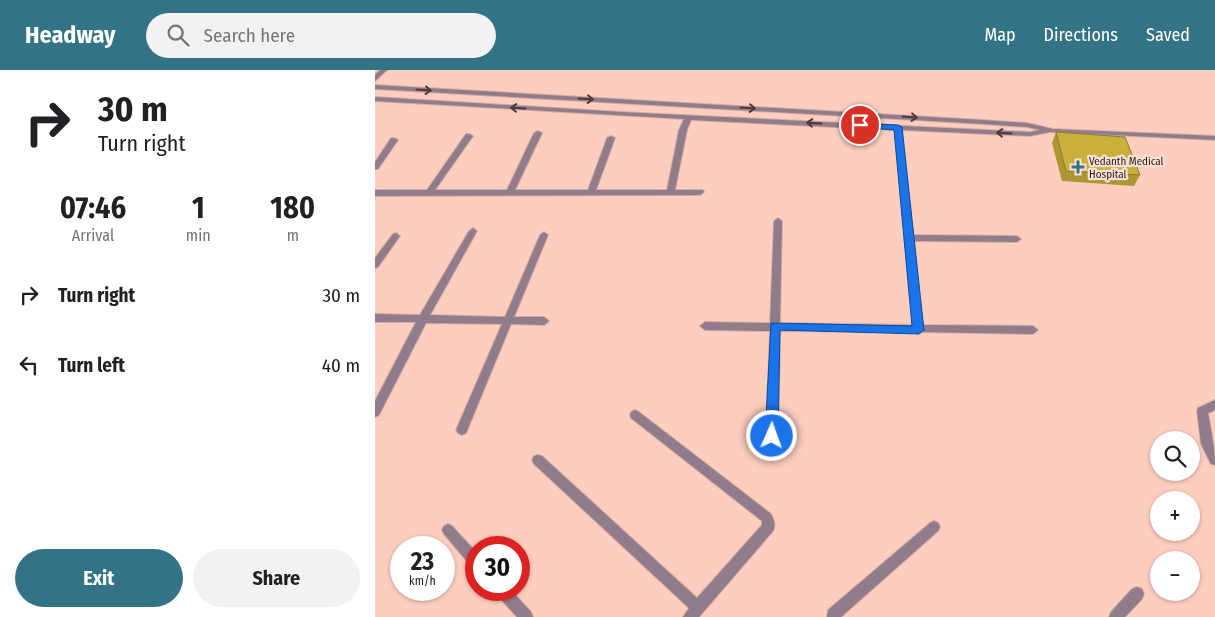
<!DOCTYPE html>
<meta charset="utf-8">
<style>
:root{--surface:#fff;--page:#f2f2f2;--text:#202124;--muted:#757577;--accent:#327486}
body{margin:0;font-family:"Fira Sans Condensed",sans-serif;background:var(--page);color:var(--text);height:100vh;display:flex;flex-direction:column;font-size:19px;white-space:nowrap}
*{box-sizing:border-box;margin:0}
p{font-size:16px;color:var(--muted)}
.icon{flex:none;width:28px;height:28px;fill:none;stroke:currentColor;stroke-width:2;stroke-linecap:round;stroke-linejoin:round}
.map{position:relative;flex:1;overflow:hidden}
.side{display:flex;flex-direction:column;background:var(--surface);width:375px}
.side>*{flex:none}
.banner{background:#fff;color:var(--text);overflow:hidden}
.fabs{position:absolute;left:775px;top:361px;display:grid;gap:10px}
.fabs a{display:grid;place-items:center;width:50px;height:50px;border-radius:50%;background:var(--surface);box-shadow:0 1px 4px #0004;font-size:25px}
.speed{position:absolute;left:15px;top:466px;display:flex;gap:10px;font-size:25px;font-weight:700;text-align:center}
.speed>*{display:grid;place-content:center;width:65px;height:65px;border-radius:50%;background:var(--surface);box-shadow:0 1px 4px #0004;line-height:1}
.speed small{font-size:12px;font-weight:400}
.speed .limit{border:8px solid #d22;background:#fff;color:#111}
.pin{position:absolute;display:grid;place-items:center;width:42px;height:42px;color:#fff;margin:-21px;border:2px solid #fff;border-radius:50%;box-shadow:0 1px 5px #0007}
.me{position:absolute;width:55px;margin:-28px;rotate:2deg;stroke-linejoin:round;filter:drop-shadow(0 0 4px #0008)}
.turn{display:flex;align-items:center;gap:18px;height:105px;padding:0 15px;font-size:22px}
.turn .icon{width:65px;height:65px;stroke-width:2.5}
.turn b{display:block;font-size:35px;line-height:42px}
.eta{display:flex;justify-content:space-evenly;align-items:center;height:85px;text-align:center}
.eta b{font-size:30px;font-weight:700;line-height:35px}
.cta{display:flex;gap:10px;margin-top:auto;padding:10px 15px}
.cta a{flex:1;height:58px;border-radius:30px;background:var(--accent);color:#fff;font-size:20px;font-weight:700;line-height:58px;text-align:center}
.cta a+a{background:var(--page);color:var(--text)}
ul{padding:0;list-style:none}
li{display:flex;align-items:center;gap:15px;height:70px;padding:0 15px}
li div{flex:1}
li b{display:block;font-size:19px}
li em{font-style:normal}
header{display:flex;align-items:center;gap:30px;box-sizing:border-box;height:70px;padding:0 25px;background:var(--accent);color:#fff}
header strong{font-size:24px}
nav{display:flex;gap:28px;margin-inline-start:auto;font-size:18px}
.search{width:350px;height:45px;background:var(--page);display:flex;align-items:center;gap:12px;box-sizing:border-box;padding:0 18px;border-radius:28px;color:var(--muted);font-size:19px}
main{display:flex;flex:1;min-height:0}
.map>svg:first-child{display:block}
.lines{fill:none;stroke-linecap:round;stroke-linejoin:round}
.street-casing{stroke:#d7aca0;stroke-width:2}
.street{fill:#907c8a;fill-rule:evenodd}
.wall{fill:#ac9732}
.building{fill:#c8b03a;stroke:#8c7b29}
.oneway{stroke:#4e3a3b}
.route{fill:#1a73e8;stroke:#114b97}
.poi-dot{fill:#327486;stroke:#f9e1d9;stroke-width:2}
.labels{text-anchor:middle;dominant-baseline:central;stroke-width:4.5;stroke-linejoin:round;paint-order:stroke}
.far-poi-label{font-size:11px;fill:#2b1710;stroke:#f9e1d9;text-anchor:start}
</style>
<header>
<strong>Headway</strong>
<div class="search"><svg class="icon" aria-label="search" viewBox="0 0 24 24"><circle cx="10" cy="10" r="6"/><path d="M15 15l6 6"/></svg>Search here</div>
<nav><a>Map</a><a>Directions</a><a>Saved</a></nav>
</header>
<main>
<section class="side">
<div class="banner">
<div class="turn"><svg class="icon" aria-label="right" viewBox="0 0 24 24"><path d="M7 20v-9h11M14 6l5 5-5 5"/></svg><div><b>30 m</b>Turn right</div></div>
</div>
<div class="eta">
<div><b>07:46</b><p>Arrival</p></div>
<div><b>1</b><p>min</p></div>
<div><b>180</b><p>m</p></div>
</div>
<ul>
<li><svg class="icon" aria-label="right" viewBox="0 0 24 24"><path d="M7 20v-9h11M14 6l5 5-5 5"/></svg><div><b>Turn right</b></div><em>30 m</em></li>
<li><svg class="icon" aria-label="left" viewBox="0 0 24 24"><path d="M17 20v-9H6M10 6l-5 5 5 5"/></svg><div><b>Turn left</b></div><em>40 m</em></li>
</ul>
<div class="cta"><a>Exit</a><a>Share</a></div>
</section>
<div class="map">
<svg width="840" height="547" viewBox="0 0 840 547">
<rect width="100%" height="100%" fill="#fdcdbf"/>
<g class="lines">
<defs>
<path id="street" d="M 5,0 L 12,0 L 0,11 L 0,5 Z
M 0,15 L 608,50 L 652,53 L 678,59 L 840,66 L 840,70 L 675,62 L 655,66 L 527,60 L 538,165 L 642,166 L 646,169 L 642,172 L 539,171 L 547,255 L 658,256 L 663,260 L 658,264 L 547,262 L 543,264 L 539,262 L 405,261 L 403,366 L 401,369 L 397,371 L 393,369 L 391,366 L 395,261 L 330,260 L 325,256 L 330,252 L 395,253 L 399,151 L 403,148 L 407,151 L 405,253 L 538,255 L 520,60 L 316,50 L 312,60 L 300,120 L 328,120 L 329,122 L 325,125 L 0,126 L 0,120 L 52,120 L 91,64 L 94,64 L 98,66 L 60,120 L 132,120 L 159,63 L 163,61 L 167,63 L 140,120 L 213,120 L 232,68 L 236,66 L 240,68 L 221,120 L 292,120 L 304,60 L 309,49 L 0,31 L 0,27 L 246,42 L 655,62 L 665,60 L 652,57 L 608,54 L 0,19 Z
M 16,68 L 19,68 L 23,70 L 3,99 L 0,99 L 0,92 Z
M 98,158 L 102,161 L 55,245 L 130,247 L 165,165 L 169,162 L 173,165 L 139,247 L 169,247 L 174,251 L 169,255 L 136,254 L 91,363 L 87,365 L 83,363 L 81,360 L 127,254 L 51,253 L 4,345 L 0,347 L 0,331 L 41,252 L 0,252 L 0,244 L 45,245 L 94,161 Z
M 21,163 L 25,166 L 3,197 L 0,198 L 0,188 L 18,164 Z
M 840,330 L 840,340 L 833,343 C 836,361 840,378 840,395 L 836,394 L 826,374 L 822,341 L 823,338 Z
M 260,340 L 264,342 L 396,444 C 399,450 401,455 398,461 L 324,547 L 308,547 L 314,538 L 159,394 L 157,390 L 159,386 L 163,385 L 167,386 L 322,528 L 387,455 L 387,451 L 256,348 L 255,345 L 256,342 Z
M 559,451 L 563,453 L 565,457 L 563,461 L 466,547 L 452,547 L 453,540 L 555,453 Z
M 73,454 L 77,456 L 101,482 L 101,497 L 96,496 L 69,464 L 67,460 L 69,456 Z
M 762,517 L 767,519 L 769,524 L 767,529 L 750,547 L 734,547 L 736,542 L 757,519 Z
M 120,520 L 136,520 L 156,542 L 158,547 L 142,547 L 122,525 Z"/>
</defs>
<use href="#street" class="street-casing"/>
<use href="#street" class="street"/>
</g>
<path class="wall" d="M 681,62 L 765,105 L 759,116 L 687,111 L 677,73 Z"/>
<path class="building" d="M 681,62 L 750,67 L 765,105 L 691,101 Z"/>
<defs><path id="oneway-shaft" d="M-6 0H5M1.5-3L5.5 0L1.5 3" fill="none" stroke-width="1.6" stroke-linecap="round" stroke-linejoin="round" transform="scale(1.25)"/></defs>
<g class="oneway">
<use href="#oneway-shaft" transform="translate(49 20) rotate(4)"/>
<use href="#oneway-shaft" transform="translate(211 29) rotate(3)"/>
<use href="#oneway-shaft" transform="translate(143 38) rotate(-177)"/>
<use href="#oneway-shaft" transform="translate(373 38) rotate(3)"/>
<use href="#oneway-shaft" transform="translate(535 47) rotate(4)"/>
<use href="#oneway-shaft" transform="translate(439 53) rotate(-177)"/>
<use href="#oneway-shaft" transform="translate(629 63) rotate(-177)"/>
</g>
<path class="route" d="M 485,53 L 523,55 L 527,57 L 549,260 L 544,264 L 405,260 L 403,366 L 401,370 L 397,371 L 392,370 L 390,366 L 396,253 L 537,256 L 519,60 L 482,57 L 481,55 Z"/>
<path class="poi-dot" d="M700.5 89.5h5v5h5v5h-5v5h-5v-5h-5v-5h5z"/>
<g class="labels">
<g class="far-poi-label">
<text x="714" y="91">Vedanth Medical<tspan x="714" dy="13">Hospital</tspan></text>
</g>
</g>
</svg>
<div class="fabs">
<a><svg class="icon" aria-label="search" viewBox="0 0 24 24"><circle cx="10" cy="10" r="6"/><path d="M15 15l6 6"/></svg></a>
<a>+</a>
<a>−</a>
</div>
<div class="speed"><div>23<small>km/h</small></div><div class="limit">30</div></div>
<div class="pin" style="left:485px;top:55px;background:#d93025"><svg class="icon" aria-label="arrive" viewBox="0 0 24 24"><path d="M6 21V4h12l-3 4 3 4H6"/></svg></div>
<svg class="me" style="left:397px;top:366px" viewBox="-20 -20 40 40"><circle r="17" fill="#1a73e8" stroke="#fff" stroke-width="3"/><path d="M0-11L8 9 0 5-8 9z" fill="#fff"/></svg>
</div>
</main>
